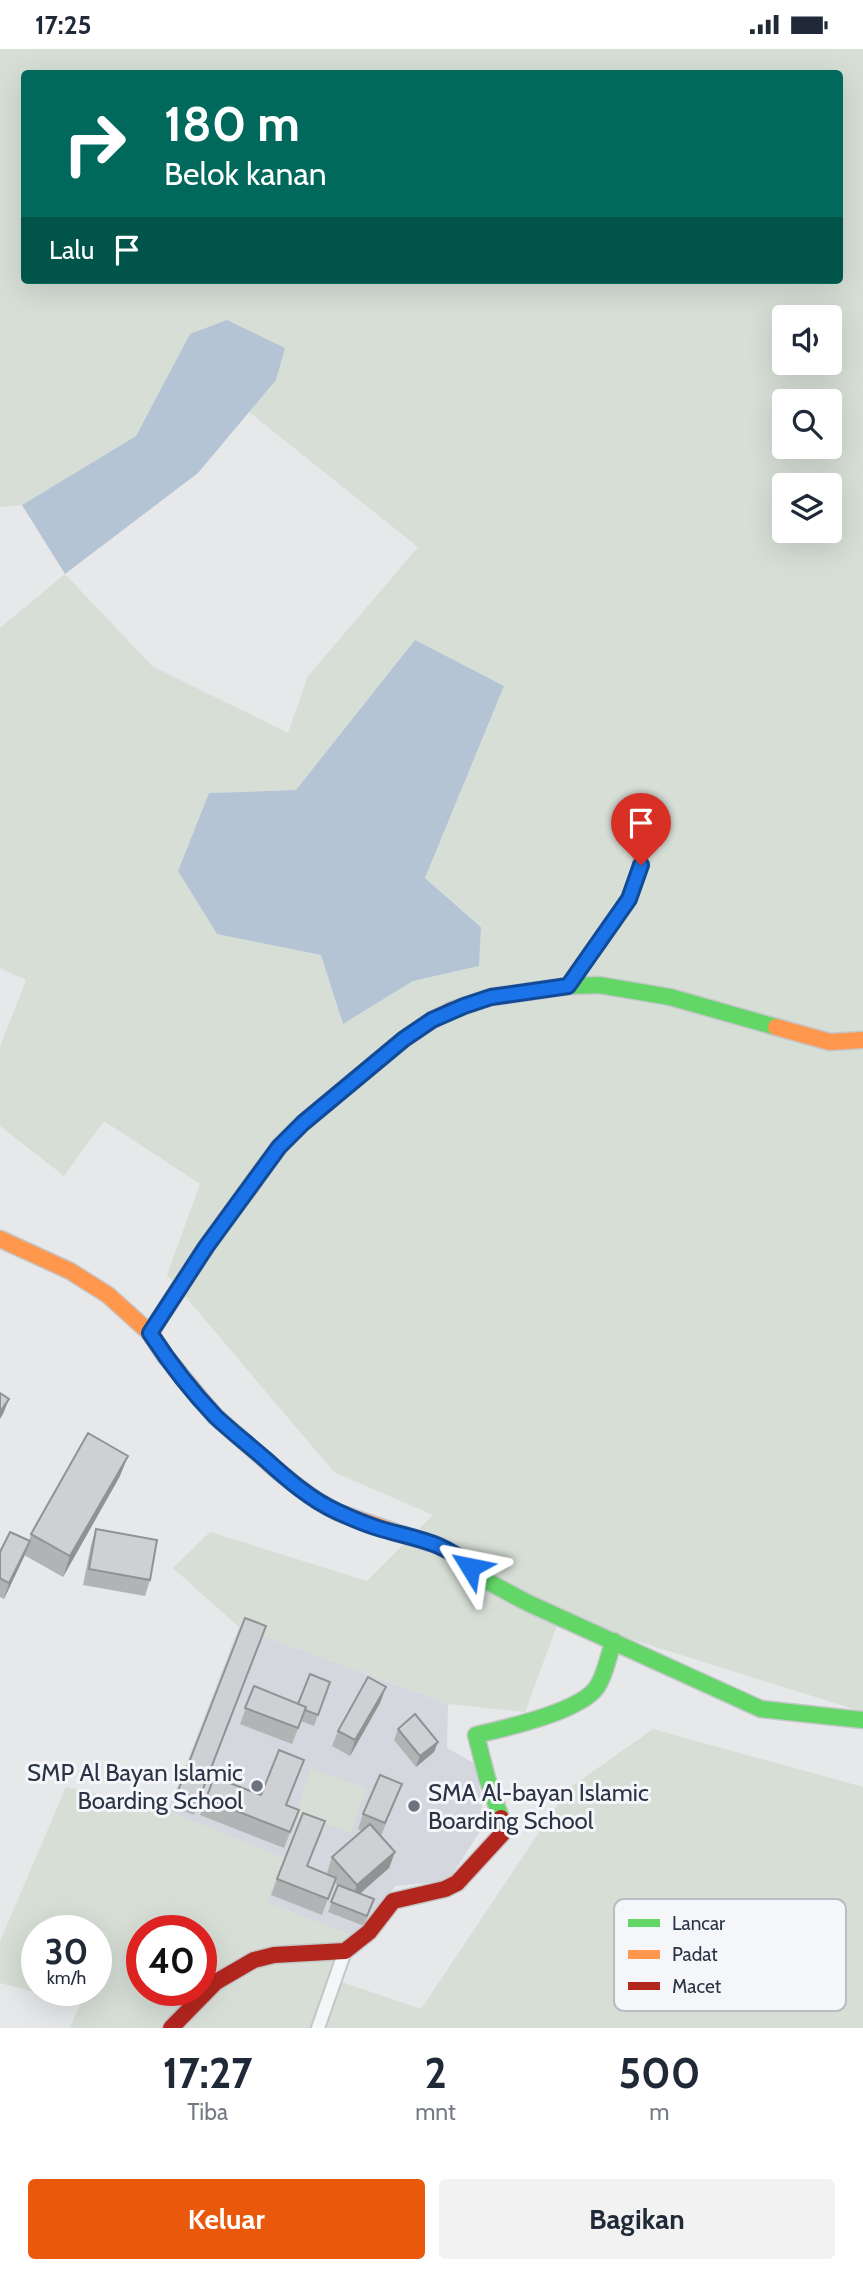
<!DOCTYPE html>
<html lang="id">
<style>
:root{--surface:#fff;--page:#f2f2f3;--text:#1f2937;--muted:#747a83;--accent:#ea580c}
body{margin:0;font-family:Cabin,sans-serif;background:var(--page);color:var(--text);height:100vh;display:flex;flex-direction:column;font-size:26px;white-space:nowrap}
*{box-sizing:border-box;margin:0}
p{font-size:23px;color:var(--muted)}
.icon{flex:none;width:38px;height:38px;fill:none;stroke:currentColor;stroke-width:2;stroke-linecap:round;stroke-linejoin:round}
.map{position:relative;height:1979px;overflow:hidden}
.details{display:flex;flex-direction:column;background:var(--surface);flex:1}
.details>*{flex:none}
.hud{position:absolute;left:21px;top:21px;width:822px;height:214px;border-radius:7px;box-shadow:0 7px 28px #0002;background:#00695c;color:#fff;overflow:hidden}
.controls{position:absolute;left:772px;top:256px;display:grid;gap:14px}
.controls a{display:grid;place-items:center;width:70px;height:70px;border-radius:7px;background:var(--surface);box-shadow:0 7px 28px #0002;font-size:35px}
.speed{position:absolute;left:21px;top:1866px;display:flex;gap:14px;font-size:35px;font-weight:700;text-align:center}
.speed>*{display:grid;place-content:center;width:91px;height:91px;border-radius:50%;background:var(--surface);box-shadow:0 7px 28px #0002;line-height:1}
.speed small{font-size:18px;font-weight:400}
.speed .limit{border:10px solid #d22;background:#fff;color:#111}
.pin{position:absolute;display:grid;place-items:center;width:60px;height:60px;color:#fff;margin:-72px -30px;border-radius:50% 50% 50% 0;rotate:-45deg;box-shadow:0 0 7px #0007}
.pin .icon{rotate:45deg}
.me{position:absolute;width:77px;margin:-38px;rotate:305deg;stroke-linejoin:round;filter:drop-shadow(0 0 5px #0008)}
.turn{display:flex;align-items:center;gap:24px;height:147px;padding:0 28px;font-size:32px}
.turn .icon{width:91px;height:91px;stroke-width:2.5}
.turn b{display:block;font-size:49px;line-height:60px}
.then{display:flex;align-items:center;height:66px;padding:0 28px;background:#0003;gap:14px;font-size:26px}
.eta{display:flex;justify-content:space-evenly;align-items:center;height:119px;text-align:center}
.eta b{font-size:42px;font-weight:700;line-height:49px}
.cta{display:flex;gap:14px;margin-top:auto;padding:14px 28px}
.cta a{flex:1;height:80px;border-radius:7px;background:var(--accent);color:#fff;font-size:28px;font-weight:700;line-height:80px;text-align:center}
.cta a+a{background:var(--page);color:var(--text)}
.status{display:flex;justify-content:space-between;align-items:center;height:49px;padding:0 35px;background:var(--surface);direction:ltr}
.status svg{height:19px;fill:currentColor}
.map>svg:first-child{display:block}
.built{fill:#d4d7dd}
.green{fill:#d6ded6;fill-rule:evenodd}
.water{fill:#b4c4d5}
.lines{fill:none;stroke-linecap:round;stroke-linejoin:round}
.street-casing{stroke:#c4c6c8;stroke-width:16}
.fast-casing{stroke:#c4c6c8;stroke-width:19}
.slow-casing{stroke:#c4c6c8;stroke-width:19}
.jam-casing{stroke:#c4c6c8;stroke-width:19}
.street{stroke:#f5f6f7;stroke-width:12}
.fast{stroke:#63d668;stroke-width:16}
.slow{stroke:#ff974d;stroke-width:16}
.jam{stroke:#b3261e;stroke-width:16}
.wall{fill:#b1b3b5}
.shaded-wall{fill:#909294}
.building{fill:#ced0d3;stroke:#909294;stroke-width:2}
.route-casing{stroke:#114b97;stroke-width:18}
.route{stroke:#1a73e8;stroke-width:12}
.poi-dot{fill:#6c737f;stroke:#f4f6f9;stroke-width:2.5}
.labels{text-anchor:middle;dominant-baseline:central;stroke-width:6;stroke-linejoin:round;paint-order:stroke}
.poi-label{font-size:24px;fill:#2b3445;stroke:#f4f6f9;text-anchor:end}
.key{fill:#f4f6f9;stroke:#b8bcc3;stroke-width:2}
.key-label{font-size:19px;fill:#2b3445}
</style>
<div class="status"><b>17:25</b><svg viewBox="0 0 49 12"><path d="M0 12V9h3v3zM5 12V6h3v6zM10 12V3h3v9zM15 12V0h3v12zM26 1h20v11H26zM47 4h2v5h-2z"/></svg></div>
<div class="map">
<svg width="863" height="1979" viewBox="0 0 863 1979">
<rect width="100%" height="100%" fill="#e6e8ea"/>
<path class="built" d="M 239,1578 L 448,1655 L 447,1699 L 477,1716 L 484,1776 L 448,1832 L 395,1837 L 356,1888 L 266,1853 L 284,1809 L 168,1762 Z"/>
<path class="green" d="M 0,0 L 863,0 L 863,1663 L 560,1568 L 525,1663 L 448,1655 L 239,1578 L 173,1519 L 210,1483 L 367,1532 L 433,1466 L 334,1423 L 167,1226 L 200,1135 L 104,1072 L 64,1127 L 0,1077 L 0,998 L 26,931 L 0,919 L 0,579 L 65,525 L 152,617 L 288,684 L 308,627 L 418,498 L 249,363 L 276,331 L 190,285 L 136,387 L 22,456 L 0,458 ZM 24,24 L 840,24 L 840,231 L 24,231 ZM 784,268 L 830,268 L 830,313 L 784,313 ZM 784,352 L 830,352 L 830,397 L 784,397 ZM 784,436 L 830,436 L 830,481 L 784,481 ZM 415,592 L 504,637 L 425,829 L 481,877 L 479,917 L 413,932 L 343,975 L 321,906 L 217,885 L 178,822 L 209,744 L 296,741 Z
M 653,1680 L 863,1738 L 863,1979 L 70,1979 L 80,1955 L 0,1934 L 0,1892 L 66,1738 L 168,1762 L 284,1809 L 267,1853 L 356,1888 L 342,1933 L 421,1960 L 568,1740 ZM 37,1881 L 96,1881 L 96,1941 L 37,1941 ZM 142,1881 L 201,1881 L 201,1941 L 142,1941 Z
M 311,1720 L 366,1739 L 351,1784 L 296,1765 Z"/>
<path class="water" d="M 227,271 L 285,299 L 276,331 L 198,424 L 65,525 L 22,456 L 136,387 L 190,285 Z
M 415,591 L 504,637 L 425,829 L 481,878 L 479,917 L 413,932 L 343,975 L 321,906 L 217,885 L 178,822 L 209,744 L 296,741 Z"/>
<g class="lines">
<defs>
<path id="street" d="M 568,937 C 598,894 639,852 642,798
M 318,1979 L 345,1902"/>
<path id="fast" d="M 452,961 L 491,948 L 568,937 L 599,936 L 670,948 L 776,978
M 392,1482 L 437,1496 L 459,1507 L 481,1529 L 528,1554 L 761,1660 L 863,1671
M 501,1769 L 487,1729 L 476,1686 C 505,1679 580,1663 597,1638 C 606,1625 608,1606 614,1592"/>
<path id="slow" d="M 776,978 L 830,993 L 863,991
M 0,1190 L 70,1222 L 108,1246 L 150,1284 L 165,1307 L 215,1367 L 280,1424 L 316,1451 L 337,1463 L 392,1482"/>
<path id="jam" d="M 150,1284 L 206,1198 L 279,1098 L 303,1074 L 404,990 L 432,971 L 452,961
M 171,1979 L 216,1933 L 254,1911 L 274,1906 L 345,1902 L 369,1883 L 393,1852 L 445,1840 L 457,1834 L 502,1785 L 504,1776 L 501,1769"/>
</defs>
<use href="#street" class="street-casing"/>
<use href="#fast" class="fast-casing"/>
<use href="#slow" class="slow-casing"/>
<use href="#jam" class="jam-casing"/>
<use href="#street" class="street"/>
<use href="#fast" class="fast"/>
<use href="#slow" class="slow"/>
<use href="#jam" class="jam"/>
</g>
<path class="wall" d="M 120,1427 L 63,1528 L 24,1506 L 4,1550 L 0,1548 L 0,1503 L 29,1492 L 31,1485 Z
M 96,1480 L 150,1531 L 145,1547 L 83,1536 L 91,1496 Z
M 245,1569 L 266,1577 L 194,1766 L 172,1757 Z
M 330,1633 L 314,1677 L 301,1672 L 292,1695 L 240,1675 L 254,1637 L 298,1655 Z
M 386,1638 L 380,1654 L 350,1707 L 332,1697 L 338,1682 Z
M 398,1680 L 438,1693 L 434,1703 L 416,1718 L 394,1691 Z
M 214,1728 L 299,1761 L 284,1799 L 200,1766 Z
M 402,1735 L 381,1787 L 395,1803 L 389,1819 L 360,1845 L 374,1850 L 364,1877 L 328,1863 L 338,1836 L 334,1833 L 322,1866 L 271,1846 L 277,1830 L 307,1817 L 329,1826 L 327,1824 L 332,1808 L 362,1782 L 358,1780 L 363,1765 Z"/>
<path class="shaded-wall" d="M 9,1350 L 3,1365 L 0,1370 L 0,1363 Z
M 128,1407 L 120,1427 L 63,1528 L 70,1507 Z
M 30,1492 L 24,1508 L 4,1550 L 9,1534 Z
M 386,1638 L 380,1654 L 350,1707 L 355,1691 Z
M 438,1693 L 434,1703 L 416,1718 L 420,1707 Z
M 395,1803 L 389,1819 L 351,1852 L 357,1836 Z"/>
<path class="building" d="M 0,1344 L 9,1350 L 0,1363 Z
M 88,1384 L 128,1407 L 70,1507 L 31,1485 Z
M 96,1480 L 157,1491 L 150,1531 L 89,1520 Z
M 10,1483 L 30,1492 L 9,1534 L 0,1529 L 0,1503 Z
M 245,1569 L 266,1577 L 199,1750 L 178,1742 Z
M 310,1625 L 330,1633 L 318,1666 L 305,1661 L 306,1658 L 298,1655 Z
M 368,1628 L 386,1638 L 355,1691 L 338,1682 Z
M 254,1637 L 306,1658 L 298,1679 L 245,1659 Z
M 415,1665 L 438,1693 L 420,1707 L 398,1680 Z
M 279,1701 L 304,1711 L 286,1756 L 299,1761 L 290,1783 L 206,1750 L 214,1728 L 261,1746 Z
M 380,1726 L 402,1735 L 385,1774 L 363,1765 Z
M 303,1764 L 325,1772 L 307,1817 L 336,1829 L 328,1850 L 277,1830 Z
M 370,1775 L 395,1803 L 357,1836 L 332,1808 Z
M 338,1836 L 374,1850 L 367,1867 L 331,1853 Z"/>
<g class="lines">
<defs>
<path id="route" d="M 470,1518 C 442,1491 413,1490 378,1479 C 365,1475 351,1469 338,1463 C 311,1451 287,1430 265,1410 C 249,1396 232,1383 216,1368 C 192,1343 169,1313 150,1284 L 206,1198 L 279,1098 L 303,1074 L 404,990 L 432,971 L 464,957 L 491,948 L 568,937 L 629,850 L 641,816"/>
</defs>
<use href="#route" class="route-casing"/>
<use href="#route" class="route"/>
</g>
<g class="poi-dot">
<circle cx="257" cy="1737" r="7"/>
<circle cx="414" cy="1757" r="7"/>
</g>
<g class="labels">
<g class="poi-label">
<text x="243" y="1723">SMP Al Bayan Islamic<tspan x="243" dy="28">Boarding School</tspan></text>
<text x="428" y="1743" text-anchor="start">SMA Al-bayan Islamic<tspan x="428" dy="28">Boarding School</tspan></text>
</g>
</g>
<rect x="614" y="1850" width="232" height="112" rx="10" class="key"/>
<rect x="628" y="1870" width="32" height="8" fill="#63d668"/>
<rect x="628" y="1901" width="32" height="9" fill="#ff974d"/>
<rect x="628" y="1933" width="32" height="8" fill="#b3261e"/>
<g class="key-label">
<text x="672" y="1881">Lancar</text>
<text x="672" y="1912">Padat</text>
<text x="672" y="1944">Macet</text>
</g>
</svg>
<div class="controls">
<a><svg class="icon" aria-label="sound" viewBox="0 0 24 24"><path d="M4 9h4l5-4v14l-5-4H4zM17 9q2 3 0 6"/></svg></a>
<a><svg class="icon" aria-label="search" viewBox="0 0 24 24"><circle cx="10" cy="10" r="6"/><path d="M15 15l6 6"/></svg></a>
<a><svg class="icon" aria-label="layers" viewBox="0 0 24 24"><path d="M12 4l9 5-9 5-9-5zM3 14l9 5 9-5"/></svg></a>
</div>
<div class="speed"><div>30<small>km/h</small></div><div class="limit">40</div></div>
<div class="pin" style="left:641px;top:816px;background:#d93025"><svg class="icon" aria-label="arrive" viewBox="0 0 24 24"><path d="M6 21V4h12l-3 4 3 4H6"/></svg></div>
<svg class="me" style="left:470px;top:1518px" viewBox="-20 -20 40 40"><path d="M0-17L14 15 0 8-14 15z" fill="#1a73e8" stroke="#fff" stroke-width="4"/></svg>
<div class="hud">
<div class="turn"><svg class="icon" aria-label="right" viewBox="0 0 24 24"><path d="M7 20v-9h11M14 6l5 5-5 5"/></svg><div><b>180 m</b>Belok kanan</div></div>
<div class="then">Lalu<svg class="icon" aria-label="arrive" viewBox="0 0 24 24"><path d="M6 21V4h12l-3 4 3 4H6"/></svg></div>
</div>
</div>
<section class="details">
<div class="eta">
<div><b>17:27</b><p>Tiba</p></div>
<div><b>2</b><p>mnt</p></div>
<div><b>500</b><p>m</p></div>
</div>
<div class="cta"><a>Keluar</a><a>Bagikan</a></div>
</section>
